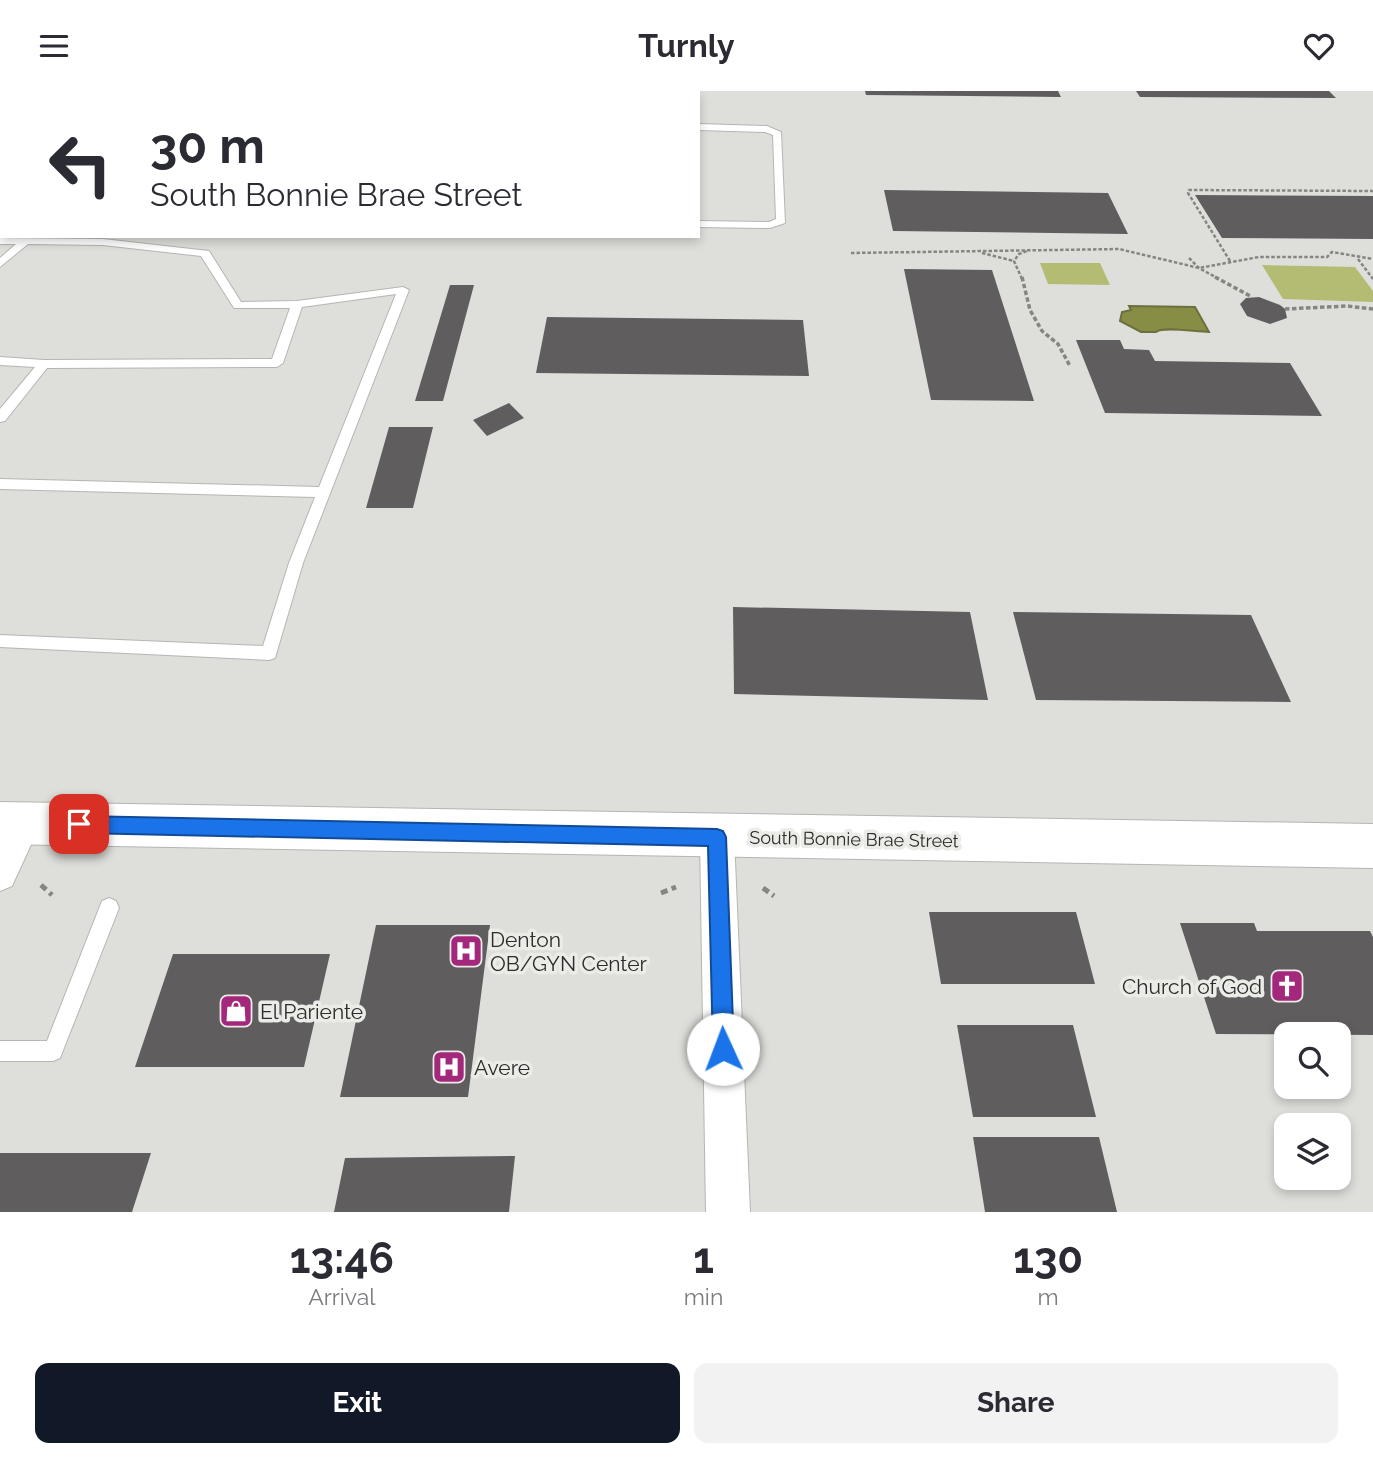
<!DOCTYPE html>
<style>
:root{--surface:#fff;--page:#f2f2f3;--text:#2b2b33;--muted:#7c7c81;--accent:#111827}
body{margin:0;font-family:Raleway,sans-serif;background:var(--page);color:var(--text);height:100vh;display:flex;flex-direction:column;font-size:26px;white-space:nowrap}
*{box-sizing:border-box;margin:0}
p{font-size:23px;color:var(--muted)}
.icon{flex:none;width:38px;height:38px;fill:none;stroke:currentColor;stroke-width:2;stroke-linecap:round;stroke-linejoin:round}
.map{position:relative;height:1121px;overflow:hidden}
.drawer{display:flex;flex-direction:column;background:var(--surface);flex:1}
.drawer>*{flex:none}
.hud{position:absolute;left:0px;top:0px;width:700px;height:147px;box-shadow:0 4px 10px #0003;background:#fff;color:var(--text);overflow:hidden}
.fabs{position:absolute;left:1274px;top:931px;display:grid;gap:14px}
.fabs a{display:grid;place-items:center;width:77px;height:77px;border-radius:14px;background:var(--surface);box-shadow:0 4px 10px #0003;font-size:35px}
.pin{position:absolute;display:grid;place-items:center;width:60px;height:60px;color:#fff;margin:-30px;border-radius:14px;box-shadow:0 4px 10px #0006}
.me{position:absolute;width:77px;margin:-38px;rotate:358deg;stroke-linejoin:round;filter:drop-shadow(0 0 5px #0008)}
.turn{display:flex;align-items:center;gap:24px;height:147px;padding:0 35px;font-size:32px}
.turn .icon{width:91px;height:91px;stroke-width:2.5}
.turn b{display:block;font-size:49px;line-height:60px}
.eta{display:flex;justify-content:space-evenly;align-items:center;height:119px;text-align:center}
.eta b{font-size:42px;font-weight:700;line-height:49px}
.cta{display:flex;gap:14px;margin-top:auto;padding:14px 35px}
.cta a{flex:1;height:80px;border-radius:14px;background:var(--accent);color:#fff;font-size:28px;font-weight:700;line-height:80px;text-align:center}
.cta a+a{background:var(--page);color:var(--text)}
header{display:flex;justify-content:space-between;align-items:center;height:91px;padding:0 35px;background:var(--surface);font-size:32px;font-weight:700}
.map>svg:first-child{display:block}
.green{fill:#b4bc74}
.water{fill:#878d45;stroke:#6c703d;stroke-width:2}
.building{fill:#605d5f}
.lines{fill:none;stroke-linecap:round;stroke-linejoin:round}
.lane-casing{stroke:#b5b5b2;stroke-width:2}
.street-casing{stroke:#b5b5b2;stroke-width:2}
.secondary-casing{stroke:#b5b5b2;stroke-width:2}
.path-far2{stroke:#858683;stroke-width:2.5;stroke-dasharray:3.5 2;stroke-linecap:butt}
.path-far1{stroke:#858683;stroke-width:3.5;stroke-dasharray:4.5 2.5;stroke-linecap:butt}
.path{stroke:#858683;stroke-width:5;stroke-dasharray:7 4.5;stroke-linecap:butt}
.lane{fill:#fff;fill-rule:evenodd}
.street{fill:#fff;fill-rule:evenodd}
.secondary{fill:#fff;fill-rule:evenodd}
.route{fill:#1a73e8;stroke:#114b97;stroke-width:2}
.labels{text-anchor:middle;dominant-baseline:central;stroke-width:7;stroke-linejoin:round;paint-order:stroke}
.street-label{font-size:18px;fill:#2c2c2a;stroke:#ebece8}
.near-poi-label{font-size:21px;fill:#2c2c2a;stroke:#ebece8;text-anchor:start}
</style>
<header><svg class="icon" aria-label="menu" viewBox="0 0 24 24"><path d="M4 6h16M4 12h16M4 18h16"/></svg>Turnly<svg class="icon" aria-label="heart" viewBox="0 0 24 24"><path d="M12 20l-8-8c-3-5 5-10 8-4 3-6 11-1 8 4z"/></svg></header>
<div class="map">
<svg width="1373" height="1121" viewBox="0 0 1373 1121">
<rect width="100%" height="100%" fill="#dedfdb"/>
<path class="green" d="M 1040,172 L 1100,172 L 1110,194 L 1048,193 Z
M 1262,174 L 1355,176 L 1373,200 L 1373,211 L 1283,208 Z"/>
<path class="water" d="M 1129,215 L 1195,216 L 1209,241 C 1196,241 1163,235 1156,241 L 1141,241 L 1120,230 L 1122,221 L 1131,219 Z"/>
<path class="building" d="M 865,0 L 1058,0 L 1061,6 L 866,4 Z
M 1136,0 L 1329,0 L 1336,7 L 1140,6 Z
M 884,99 L 1108,102 L 1128,143 L 893,140 Z
M 1195,104 L 1373,105 L 1373,148 L 1222,147 Z
M 904,178 L 992,179 L 1034,310 L 931,309 Z
M 450,194 L 474,194 L 443,310 L 415,310 Z
M 1259,206 L 1280,214 L 1285,218 L 1287,227 L 1270,233 L 1247,225 L 1240,213 L 1246,207 Z
M 547,226 L 803,229 L 809,285 L 536,282 Z
M 1076,249 L 1120,249 L 1124,258 L 1149,259 L 1155,270 L 1290,272 L 1322,325 L 1105,322 Z
M 509,312 L 524,327 L 487,345 L 473,329 Z
M 389,336 L 433,336 L 413,417 L 366,417 Z
M 733,516 L 970,521 L 988,609 L 734,603 Z
M 1013,521 L 1251,524 L 1291,611 L 1036,609 Z
M 929,821 L 1076,821 L 1095,893 L 941,893 Z
M 1180,832 L 1254,832 L 1257,840 L 1370,840 L 1373,846 L 1373,944 L 1216,943 Z
M 376,834 L 490,834 L 468,1006 L 340,1006 Z
M 173,863 L 330,863 L 304,976 L 135,976 Z
M 957,934 L 1073,934 L 1096,1026 L 973,1026 Z
M 973,1046 L 1099,1046 L 1117,1121 L 985,1121 Z
M 0,1062 L 151,1062 L 132,1121 L 0,1121 Z
M 515,1065 L 509,1121 L 334,1121 L 345,1067 Z"/>
<g class="lines">
<defs>
<path id="lane" d="M 565,0 L 573,0 L 573,2 L 565,2 Z
M 698,33 L 767,35 L 781,41 L 785,132 L 770,137 L 698,136 L 698,130 L 769,131 L 776,128 L 773,44 L 765,41 L 698,39 Z
M 0,147 L 103,148 L 209,160 L 241,211 L 297,210 L 403,196 L 409,199 L 303,472 L 275,567 L 269,569 L 0,556 L 0,544 L 263,555 L 289,472 L 315,406 L 0,398 L 0,388 L 319,396 L 396,203 L 302,216 L 283,272 L 277,276 L 47,277 L 5,330 L 0,331 L 0,318 L 35,276 L 0,274 L 0,266 L 44,269 L 272,268 L 290,217 L 234,217 L 201,165 L 103,154 L 28,153 L 0,176 L 0,167 L 16,153 L 0,153 Z
M 109,807 L 116,810 L 119,817 L 60,967 L 53,970 L 0,970 L 0,950 L 47,950 L 102,810 Z"/>
<path id="street" d="M 24,716 L 36,721 L 41,732 L 12,795 L 0,800 L 0,745 L 12,721 Z
M 717,729 L 729,734 L 734,746 L 750,1121 L 706,1121 L 700,746 L 705,734 Z"/>
<path id="secondary" d="M 0,711 L 1373,733 L 1373,777 L 0,753 Z"/>
</defs>
<use href="#lane" class="lane-casing"/>
<use href="#street" class="street-casing"/>
<use href="#secondary" class="secondary-casing"/>
<path class="path-far2" d="M 851,162 L 1119,158 L 1199,177 L 1259,166 L 1327,166 L 1332,161 L 1373,168
M 982,162 L 1014,170
M 1189,167 L 1199,177 L 1219,188
M 1358,168 L 1373,188
M 1230,170 L 1188,102 L 1189,99 L 1373,100
M 1022,188 L 1014,170 L 1019,163 L 1030,159"/>
<path class="path-far1" d="M 1022,186 L 1030,219 L 1042,240 L 1058,253 L 1070,275
M 1215,186 L 1252,206
M 1285,218 L 1347,215 L 1373,218"/>
<path class="path" d="M 41,794 L 52,804
M 763,797 L 774,805
M 661,802 L 676,796"/>
<use href="#lane" class="lane"/>
<use href="#street" class="street"/>
<use href="#secondary" class="secondary"/>
</g>
<path class="route" d="M 79,725 L 717,738 L 723,740 L 726,746 L 734,958 L 731,966 L 723,969 L 716,966 L 713,958 L 708,755 L 79,742 L 73,739 L 70,733 L 73,727 Z"/>
<defs>
<symbol id="hospital-square" viewBox="-11 -11 22 22"><rect x="-9" y="-9" width="18" height="18" rx="4" fill="#a3287c" stroke="#ebece8"/><path d="M-5-5h3v3.5h4V-5h3V5h-3V1.5h-4V5h-3Z" fill="#fff"/></symbol>
<symbol id="church-square" viewBox="-11 -11 22 22"><rect x="-9" y="-9" width="18" height="18" rx="4" fill="#a3287c" stroke="#ebece8"/><path d="M-1.2-6h2.4v3.5h3.3v2.4h-3.3V6h-2.4V-.1h-3.3v-2.4h3.3Z" fill="#fff"/></symbol>
<symbol id="shop-square" viewBox="-11 -11 22 22"><rect x="-9" y="-9" width="18" height="18" rx="4" fill="#a3287c" stroke="#ebece8"/><path d="M-5-2.5h2.3a2.7 3.5 0 0 1 5.4 0H5L5.5 6h-11ZM-1.5-2.5h3a1.5 2.3 0 0 0-3 0Z" fill="#fff"/></symbol>
</defs>
<g fill-rule="evenodd">
<use href="#hospital-square" x="447" y="841" width="38" height="38"/>
<use href="#church-square" x="1268" y="876" width="38" height="38"/>
<use href="#shop-square" x="217" y="901" width="38" height="38"/>
<use href="#hospital-square" x="430" y="957" width="38" height="38"/>
</g>
<g class="labels">
<g class="street-label">
<text transform="translate(854 748) rotate(1)">South Bonnie Brae Street</text>
</g>
<g class="near-poi-label">
<text x="490" y="848">Denton<tspan x="490" dy="24">OB/GYN Center</tspan></text>
<text x="1262" y="895" text-anchor="end">Church of God</text>
<text x="260" y="920">El Pariente</text>
<text x="474" y="976">Avere</text>
</g>
</g>
</svg>
<div class="fabs">
<a><svg class="icon" aria-label="search" viewBox="0 0 24 24"><circle cx="10" cy="10" r="6"/><path d="M15 15l6 6"/></svg></a>
<a><svg class="icon" aria-label="layers" viewBox="0 0 24 24"><path d="M12 4l9 5-9 5-9-5zM3 14l9 5 9-5"/></svg></a>
</div>
<div class="pin" style="left:79px;top:733px;background:#d93025"><svg class="icon" aria-label="arrive" viewBox="0 0 24 24"><path d="M6 21V4h12l-3 4 3 4H6"/></svg></div>
<svg class="me" style="left:723px;top:958px" viewBox="-20 -20 40 40"><circle r="19" fill="#fff"/><path d="M0-13L10 11 0 6-10 11z" fill="#1a73e8"/></svg>
<div class="hud">
<div class="turn"><svg class="icon" aria-label="left" viewBox="0 0 24 24"><path d="M17 20v-9H6M10 6l-5 5 5 5"/></svg><div><b>30 m</b>South Bonnie Brae Street</div></div>
</div>
</div>
<section class="drawer">
<div class="eta">
<div><b>13:46</b><p>Arrival</p></div>
<div><b>1</b><p>min</p></div>
<div><b>130</b><p>m</p></div>
</div>
<div class="cta"><a>Exit</a><a>Share</a></div>
</section>
